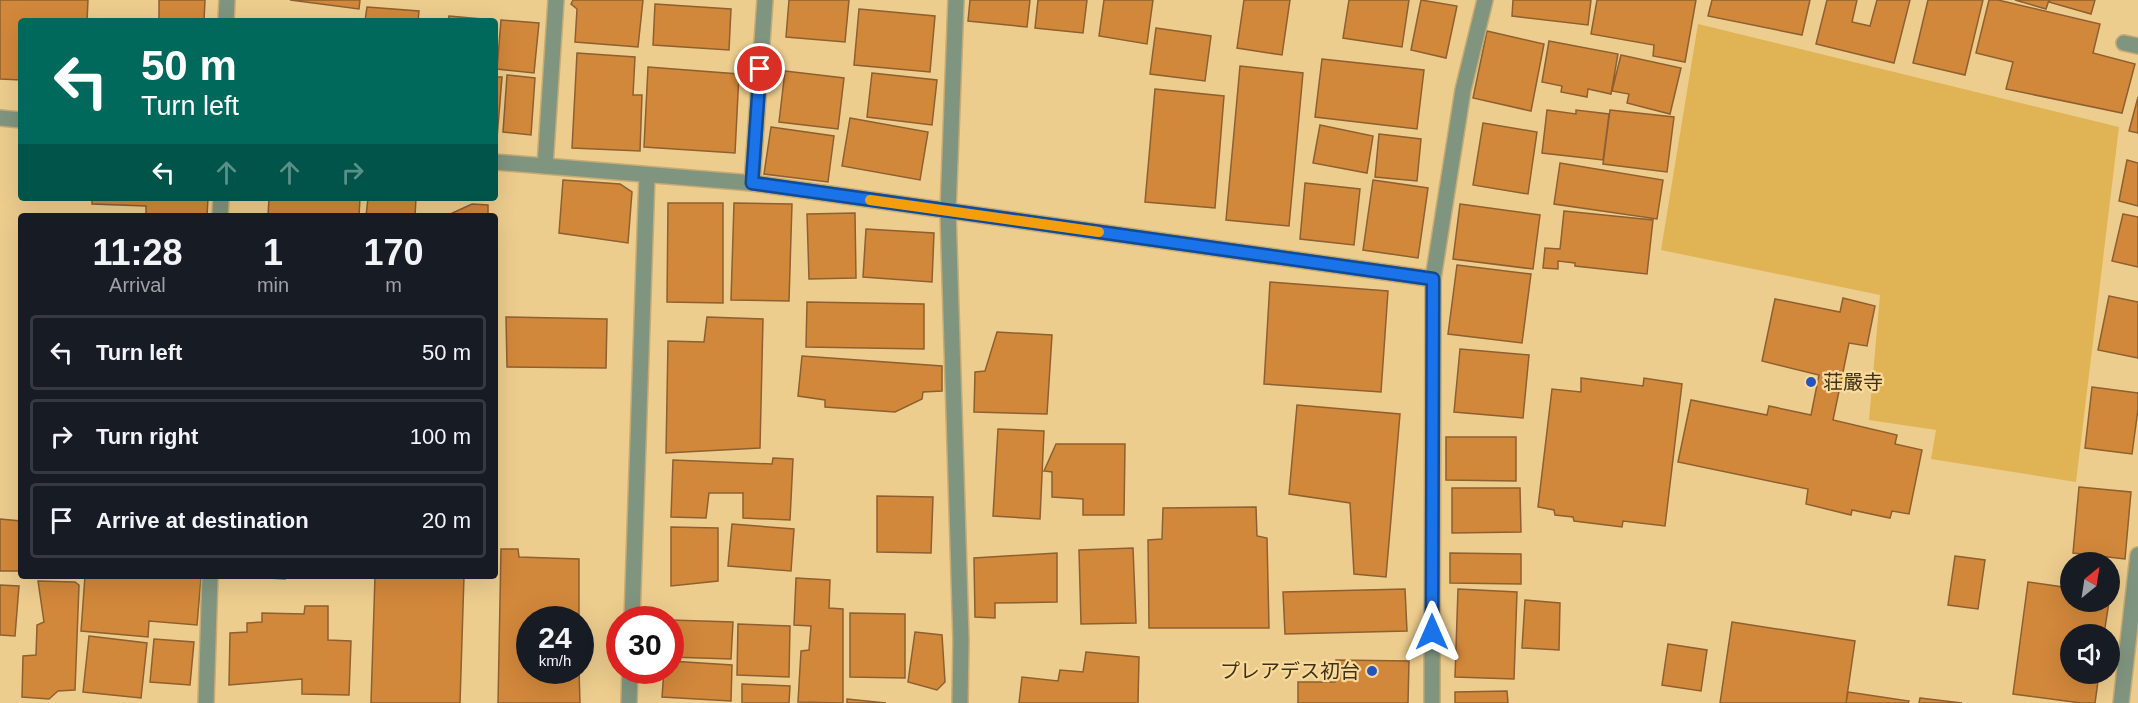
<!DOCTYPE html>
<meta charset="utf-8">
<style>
:root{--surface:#171b24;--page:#242831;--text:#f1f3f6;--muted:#9ea1a6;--line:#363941}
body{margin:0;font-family:Helvetica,"Noto Sans JP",sans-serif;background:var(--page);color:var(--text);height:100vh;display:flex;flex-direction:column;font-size:22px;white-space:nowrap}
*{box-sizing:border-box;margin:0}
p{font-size:20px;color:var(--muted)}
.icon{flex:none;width:33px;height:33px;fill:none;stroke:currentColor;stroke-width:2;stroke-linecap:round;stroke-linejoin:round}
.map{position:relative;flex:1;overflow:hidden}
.panel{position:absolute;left:18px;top:213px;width:480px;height:366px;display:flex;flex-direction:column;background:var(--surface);border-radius:6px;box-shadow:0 6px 24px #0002}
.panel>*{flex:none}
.guide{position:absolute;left:18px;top:18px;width:480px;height:183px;border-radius:6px;box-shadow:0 6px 24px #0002;background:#00695c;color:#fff;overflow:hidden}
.needle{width:39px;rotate:30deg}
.controls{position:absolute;left:2060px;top:552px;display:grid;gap:12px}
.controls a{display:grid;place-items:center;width:60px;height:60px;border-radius:50%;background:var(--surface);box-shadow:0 6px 24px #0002;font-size:30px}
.speed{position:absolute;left:516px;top:606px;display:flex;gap:12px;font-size:30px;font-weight:700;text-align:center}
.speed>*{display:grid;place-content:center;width:78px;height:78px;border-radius:50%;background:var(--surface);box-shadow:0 6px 24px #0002;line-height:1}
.speed small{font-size:15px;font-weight:400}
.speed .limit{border:9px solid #d22;background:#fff;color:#111}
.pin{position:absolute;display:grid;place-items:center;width:51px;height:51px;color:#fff;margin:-26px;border:3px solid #fff;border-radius:50%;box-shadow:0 2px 6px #0007}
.me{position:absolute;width:66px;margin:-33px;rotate:0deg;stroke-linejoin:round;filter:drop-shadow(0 0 4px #0008)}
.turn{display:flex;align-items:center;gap:21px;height:126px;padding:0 24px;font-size:27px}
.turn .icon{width:78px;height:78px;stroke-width:2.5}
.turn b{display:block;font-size:42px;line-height:51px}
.lanes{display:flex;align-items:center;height:57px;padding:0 24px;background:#0003;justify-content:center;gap:30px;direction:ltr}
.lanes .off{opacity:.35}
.eta{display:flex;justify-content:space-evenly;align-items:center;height:102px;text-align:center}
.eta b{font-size:36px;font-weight:700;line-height:42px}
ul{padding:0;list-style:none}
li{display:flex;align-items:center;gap:18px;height:75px;margin:0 12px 9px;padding:0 12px;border:3px solid var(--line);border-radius:6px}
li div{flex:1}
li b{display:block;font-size:22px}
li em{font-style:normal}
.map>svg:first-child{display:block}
.green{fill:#e0b354}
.building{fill:#d2883b;stroke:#8e5f30;stroke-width:1.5}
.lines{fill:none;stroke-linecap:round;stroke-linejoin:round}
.lane-casing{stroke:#c6ab74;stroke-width:18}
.street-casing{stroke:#c6ab74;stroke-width:18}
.lane{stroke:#80957f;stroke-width:15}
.street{stroke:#80957f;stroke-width:15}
.route-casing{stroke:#114b97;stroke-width:15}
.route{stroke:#1a73e8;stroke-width:10}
.slow{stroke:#f59e0b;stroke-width:10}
.poi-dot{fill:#2454c2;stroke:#fada9a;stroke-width:2}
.labels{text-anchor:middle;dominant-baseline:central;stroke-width:4.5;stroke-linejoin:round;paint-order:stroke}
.poi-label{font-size:20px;fill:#3e3117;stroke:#fada9a;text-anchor:start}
</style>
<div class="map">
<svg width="2138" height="703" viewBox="0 0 2138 703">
<rect width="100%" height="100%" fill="#edcd8e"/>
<path class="green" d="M 1698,24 L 2119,127 L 2076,482 L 1931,459 L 1936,430 L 1869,420 L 1880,295 L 1661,250 Z"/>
<path class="building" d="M 0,0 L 88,0 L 87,21 L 21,21 L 21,80 L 0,79 Z
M 159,0 L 205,0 L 204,21 L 159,21 Z
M 290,0 L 360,0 L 359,9 Z
M 573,0 L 643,0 L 638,47 L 575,42 L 577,9 L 571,4 Z
M 789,0 L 849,0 L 845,42 L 786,37 Z
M 970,0 L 1030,0 L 1027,27 L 968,21 Z
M 1038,0 L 1087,0 L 1083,33 L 1035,28 Z
M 1104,0 L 1153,0 L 1147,44 L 1099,36 Z
M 1244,0 L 1290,0 L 1282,55 L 1237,48 Z
M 1349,0 L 1409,0 L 1402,47 L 1343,38 Z
M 1421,0 L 1457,6 L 1446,58 L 1411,50 Z
M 1513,0 L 1591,0 L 1588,25 L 1512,16 Z
M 1597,0 L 1696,0 L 1685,62 L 1653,56 L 1654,45 L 1591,34 Z
M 1712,0 L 1810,0 L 1802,35 L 1708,16 Z
M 1827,0 L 1857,0 L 1852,22 L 1870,26 L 1877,0 L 1910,0 L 1894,63 L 1816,44 Z
M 1928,0 L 1983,0 L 1965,75 L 1913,63 Z
M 1989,0 L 1998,0 L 2100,24 L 2093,53 L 2135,64 L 2122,113 L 2006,89 L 2013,62 L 1976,53 Z
M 2015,0 L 2049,0 L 2046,9 Z
M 2050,0 L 2095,0 L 2091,14 L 2049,2 Z
M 655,4 L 731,9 L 729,50 L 653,45 Z
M 367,7 L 419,11 L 418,21 L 365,21 Z
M 859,9 L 935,16 L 930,72 L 854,65 Z
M 449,16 L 493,20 L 493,21 L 448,21 Z
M 501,20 L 539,23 L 534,73 L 497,69 Z
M 1156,28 L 1211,36 L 1205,81 L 1150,74 Z
M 1487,31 L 1544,44 L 1531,111 L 1473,98 Z
M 1549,41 L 1618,54 L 1611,94 L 1588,89 L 1587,97 L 1561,92 L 1562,86 L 1542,82 Z
M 577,53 L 635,57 L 633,95 L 642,95 L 640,151 L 572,148 Z
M 1621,55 L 1681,68 L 1670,114 L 1627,103 L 1629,94 L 1612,91 Z
M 1322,59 L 1424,70 L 1417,129 L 1315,117 Z
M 1240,66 L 1303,73 L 1289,226 L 1226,220 Z
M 648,67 L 739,74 L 735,153 L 644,147 Z
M 785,71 L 844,78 L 838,129 L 779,122 Z
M 872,73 L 937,80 L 932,125 L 867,117 Z
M 507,75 L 535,78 L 531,135 L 503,132 Z
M 495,77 L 502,77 L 497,138 L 495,137 Z
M 1155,89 L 1224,96 L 1215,208 L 1145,202 Z
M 2138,97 L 2138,133 L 2129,131 Z
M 1547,110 L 1576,114 L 1576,110 L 1609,114 L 1603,160 L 1542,153 Z
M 1610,110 L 1674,117 L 1667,172 L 1603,164 Z
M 850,118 L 928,132 L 920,180 L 842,166 Z
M 1483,123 L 1537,132 L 1528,194 L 1473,185 Z
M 1320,125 L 1373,136 L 1367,173 L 1313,163 Z
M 771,127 L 834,136 L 828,182 L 764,174 Z
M 1379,134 L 1421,139 L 1417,181 L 1375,177 Z
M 2127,160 L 2138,163 L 2138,206 L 2119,201 Z
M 1560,163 L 1663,180 L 1657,219 L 1554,204 Z
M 563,180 L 620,184 L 632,192 L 628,243 L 559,233 Z
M 1373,180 L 1428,188 L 1418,258 L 1363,250 Z
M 1305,183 L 1360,189 L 1354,245 L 1300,239 Z
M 92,198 L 208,198 L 207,216 L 146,216 L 146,206 L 92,204 Z
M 269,198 L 360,198 L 359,216 L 268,216 Z
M 368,198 L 416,198 L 415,216 L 366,216 Z
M 668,203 L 723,203 L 723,303 L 667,302 Z
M 734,203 L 792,204 L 789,301 L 731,300 Z
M 472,204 L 488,205 L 488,216 L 446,216 Z
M 1460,204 L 1540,215 L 1533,269 L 1453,259 Z
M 1564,211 L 1653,220 L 1647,274 L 1575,266 L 1575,263 L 1558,261 L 1558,269 L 1543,268 L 1545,248 L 1560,249 Z
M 855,213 L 856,278 L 809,279 L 807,214 Z
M 2123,214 L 2138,217 L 2138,267 L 2112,261 Z
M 866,229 L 934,233 L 932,282 L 863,277 Z
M 1457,265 L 1531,274 L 1522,343 L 1448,334 Z
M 1270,282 L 1388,291 L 1381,392 L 1264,384 Z
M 2109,296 L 2138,302 L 2138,358 L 2098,350 Z
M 1843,298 L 1875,306 L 1867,346 L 1849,343 L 1833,420 L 1897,435 L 1895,444 L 1922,450 L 1909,514 L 1892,511 L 1890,518 L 1852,510 L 1851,515 L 1806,504 L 1808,489 L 1678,462 L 1691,400 L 1767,415 L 1769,406 L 1811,415 L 1819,375 L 1762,361 L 1775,299 L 1840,312 Z
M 807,302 L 924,304 L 924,349 L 806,347 Z
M 506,317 L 607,319 L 606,368 L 507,367 Z
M 707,317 L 763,319 L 760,448 L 666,453 L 668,341 L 704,342 Z
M 997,332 L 1052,335 L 1047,414 L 974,412 L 975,372 L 985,371 Z
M 1460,349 L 1529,355 L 1523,418 L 1454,412 Z
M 802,356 L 942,366 L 942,391 L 923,392 L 922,399 L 895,412 L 825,407 L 825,400 L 798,396 Z
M 1581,378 L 1643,386 L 1644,378 L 1682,384 L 1665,526 L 1623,521 L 1622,527 L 1574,521 L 1573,517 L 1555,515 L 1554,510 L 1538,507 L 1552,389 L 1581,392 Z
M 2092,387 L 2138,393 L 2138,409 L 2132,454 L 2085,448 Z
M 1297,405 L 1400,414 L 1386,577 L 1354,574 L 1350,503 L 1289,494 Z
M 998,429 L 1044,431 L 1040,519 L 993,516 Z
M 1446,437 L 1516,437 L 1516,481 L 1446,480 Z
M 1056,444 L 1125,444 L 1124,515 L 1083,515 L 1083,499 L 1052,497 L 1052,472 L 1044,471 Z
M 773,458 L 793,459 L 790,520 L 743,518 L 743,493 L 709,493 L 706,518 L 671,517 L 673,460 L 772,464 Z
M 2079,487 L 2131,492 L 2125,559 L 2073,553 Z
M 1452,488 L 1520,488 L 1521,532 L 1452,533 Z
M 877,496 L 933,497 L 931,553 L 877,552 Z
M 1256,507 L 1257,536 L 1267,538 L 1269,628 L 1149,628 L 1148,540 L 1162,539 L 1163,508 Z
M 0,519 L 21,521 L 21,571 L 0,571 Z
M 732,524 L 794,529 L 791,571 L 728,566 Z
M 671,527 L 718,528 L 718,581 L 671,586 Z
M 1133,548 L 1136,623 L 1081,624 L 1079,550 Z
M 501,549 L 518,549 L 519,557 L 579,559 L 579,620 L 530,620 L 530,670 L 579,670 L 580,703 L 498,703 Z
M 1057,553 L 1057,602 L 995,603 L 995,618 L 975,617 L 974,558 Z
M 1450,553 L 1521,554 L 1521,584 L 1450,583 Z
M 1955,556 L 1985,560 L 1978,609 L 1948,605 Z
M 85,576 L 201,578 L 197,625 L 149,621 L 148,637 L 81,631 Z
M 234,576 L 285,576 L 285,579 Z
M 375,576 L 464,576 L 460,703 L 371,703 Z
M 796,578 L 830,580 L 829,608 L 843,609 L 843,703 L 798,702 L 801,651 L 809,650 L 811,626 L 794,625 Z
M 38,581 L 75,582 L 79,585 L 75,690 L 58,691 L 49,699 L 22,697 L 23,656 L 36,655 L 37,625 L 44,622 Z
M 2028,582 L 2070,588 L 2070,602 L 2109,602 L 2104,634 L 2070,634 L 2070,674 L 2099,674 L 2095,703 L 2081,703 L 2013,694 Z
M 0,585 L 19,586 L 15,636 L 0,635 Z
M 1405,589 L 1407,631 L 1285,634 L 1283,592 Z
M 1458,589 L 1517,592 L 1514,679 L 1455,677 Z
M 1525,600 L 1560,603 L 1559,650 L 1522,648 Z
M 305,606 L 328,606 L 328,640 L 351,641 L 349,695 L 302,694 L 302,679 L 229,685 L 230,633 L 247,632 L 247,623 L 262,622 L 262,613 L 304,614 Z
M 850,613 L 905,614 L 905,678 L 850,677 Z
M 670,620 L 733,622 L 731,659 L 670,657 Z
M 1732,622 L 1855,641 L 1846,703 L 1720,703 Z
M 738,624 L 790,626 L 789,677 L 737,675 Z
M 915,632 L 942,635 L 945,682 L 937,690 L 908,682 Z
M 89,636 L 147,643 L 141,698 L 83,692 Z
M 154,639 L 194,642 L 190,685 L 150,682 Z
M 1668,644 L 1707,650 L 1701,691 L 1662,685 Z
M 1086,652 L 1139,657 L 1138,703 L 1019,703 L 1022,677 L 1058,681 L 1060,670 L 1083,672 Z
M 1336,660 L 1409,661 L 1408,703 L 1298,703 L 1298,682 L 1335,682 Z
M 670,661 L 732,665 L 731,701 L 662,697 L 664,670 L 670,670 Z
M 742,684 L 790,686 L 789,703 L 742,703 Z
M 1507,691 L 1508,703 L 1455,703 L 1455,692 Z
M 1848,692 L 1909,701 L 1908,703 L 1846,703 Z
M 1920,698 L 1962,703 L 1919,703 Z
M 847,699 L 886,703 L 847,703 Z"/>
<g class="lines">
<defs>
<path id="lane" d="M 956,0 L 948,211 L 961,640 L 960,703
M 2124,43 L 2138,46
M 545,166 L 556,0
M 752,183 L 765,0
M 2121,703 L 2138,555"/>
<path id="street" d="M 226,21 L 227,0
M 0,118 L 21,120
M 495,162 L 752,183 L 1433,279
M 220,216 L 221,198
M 632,620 L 647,175
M 206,703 L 210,576
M 629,703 L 630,670
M 1432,703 L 1433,279 L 1463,90 L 1485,0"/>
</defs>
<use href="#lane" class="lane-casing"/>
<use href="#street" class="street-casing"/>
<use href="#lane" class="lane"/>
<use href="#street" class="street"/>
</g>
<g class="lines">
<defs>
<path id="route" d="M 760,69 L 752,183 L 1433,279 L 1432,632"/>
</defs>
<use href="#route" class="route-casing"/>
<use href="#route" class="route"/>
<path class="slow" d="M 870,200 L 1099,232"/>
</g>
<g class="poi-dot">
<circle cx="1811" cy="382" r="6"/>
<circle cx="1372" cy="671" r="6"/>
</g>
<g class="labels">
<g class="poi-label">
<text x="1823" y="382">荘嚴寺</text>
<text x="1360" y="671" text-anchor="end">プレアデス初台</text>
</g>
</g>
</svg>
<div class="controls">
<a><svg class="needle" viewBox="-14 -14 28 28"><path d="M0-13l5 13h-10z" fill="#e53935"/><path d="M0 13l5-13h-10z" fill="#9ea1a6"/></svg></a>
<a><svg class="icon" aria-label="sound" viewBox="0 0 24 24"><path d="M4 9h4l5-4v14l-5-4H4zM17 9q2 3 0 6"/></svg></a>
</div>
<div class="speed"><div>24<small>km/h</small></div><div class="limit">30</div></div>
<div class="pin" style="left:760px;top:69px;background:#d93025"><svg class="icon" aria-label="arrive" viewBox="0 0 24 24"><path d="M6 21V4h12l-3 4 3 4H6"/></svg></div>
<svg class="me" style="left:1432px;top:632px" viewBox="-20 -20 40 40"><path d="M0-17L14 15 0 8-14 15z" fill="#1a73e8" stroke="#fff" stroke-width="4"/></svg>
<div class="guide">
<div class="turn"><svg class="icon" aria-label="left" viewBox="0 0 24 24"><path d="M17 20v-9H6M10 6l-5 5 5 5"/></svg><div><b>50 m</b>Turn left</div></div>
<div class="lanes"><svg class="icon" aria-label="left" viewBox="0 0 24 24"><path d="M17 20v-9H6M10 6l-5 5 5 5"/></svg><svg class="icon off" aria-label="ahead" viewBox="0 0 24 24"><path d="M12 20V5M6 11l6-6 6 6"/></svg><svg class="icon off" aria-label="ahead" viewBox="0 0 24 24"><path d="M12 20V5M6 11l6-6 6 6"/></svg><svg class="icon off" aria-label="right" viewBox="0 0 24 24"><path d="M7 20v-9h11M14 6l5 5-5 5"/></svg></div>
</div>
<section class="panel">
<div class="eta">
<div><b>11:28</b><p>Arrival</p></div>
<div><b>1</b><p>min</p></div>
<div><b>170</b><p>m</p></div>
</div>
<ul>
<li><svg class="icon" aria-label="left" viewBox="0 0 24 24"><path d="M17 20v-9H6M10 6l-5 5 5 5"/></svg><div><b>Turn left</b></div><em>50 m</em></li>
<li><svg class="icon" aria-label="right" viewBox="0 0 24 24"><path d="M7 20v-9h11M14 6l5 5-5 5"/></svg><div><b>Turn right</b></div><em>100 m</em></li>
<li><svg class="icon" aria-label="arrive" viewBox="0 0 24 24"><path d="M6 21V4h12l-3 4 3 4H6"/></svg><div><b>Arrive at destination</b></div><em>20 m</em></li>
</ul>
</section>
</div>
